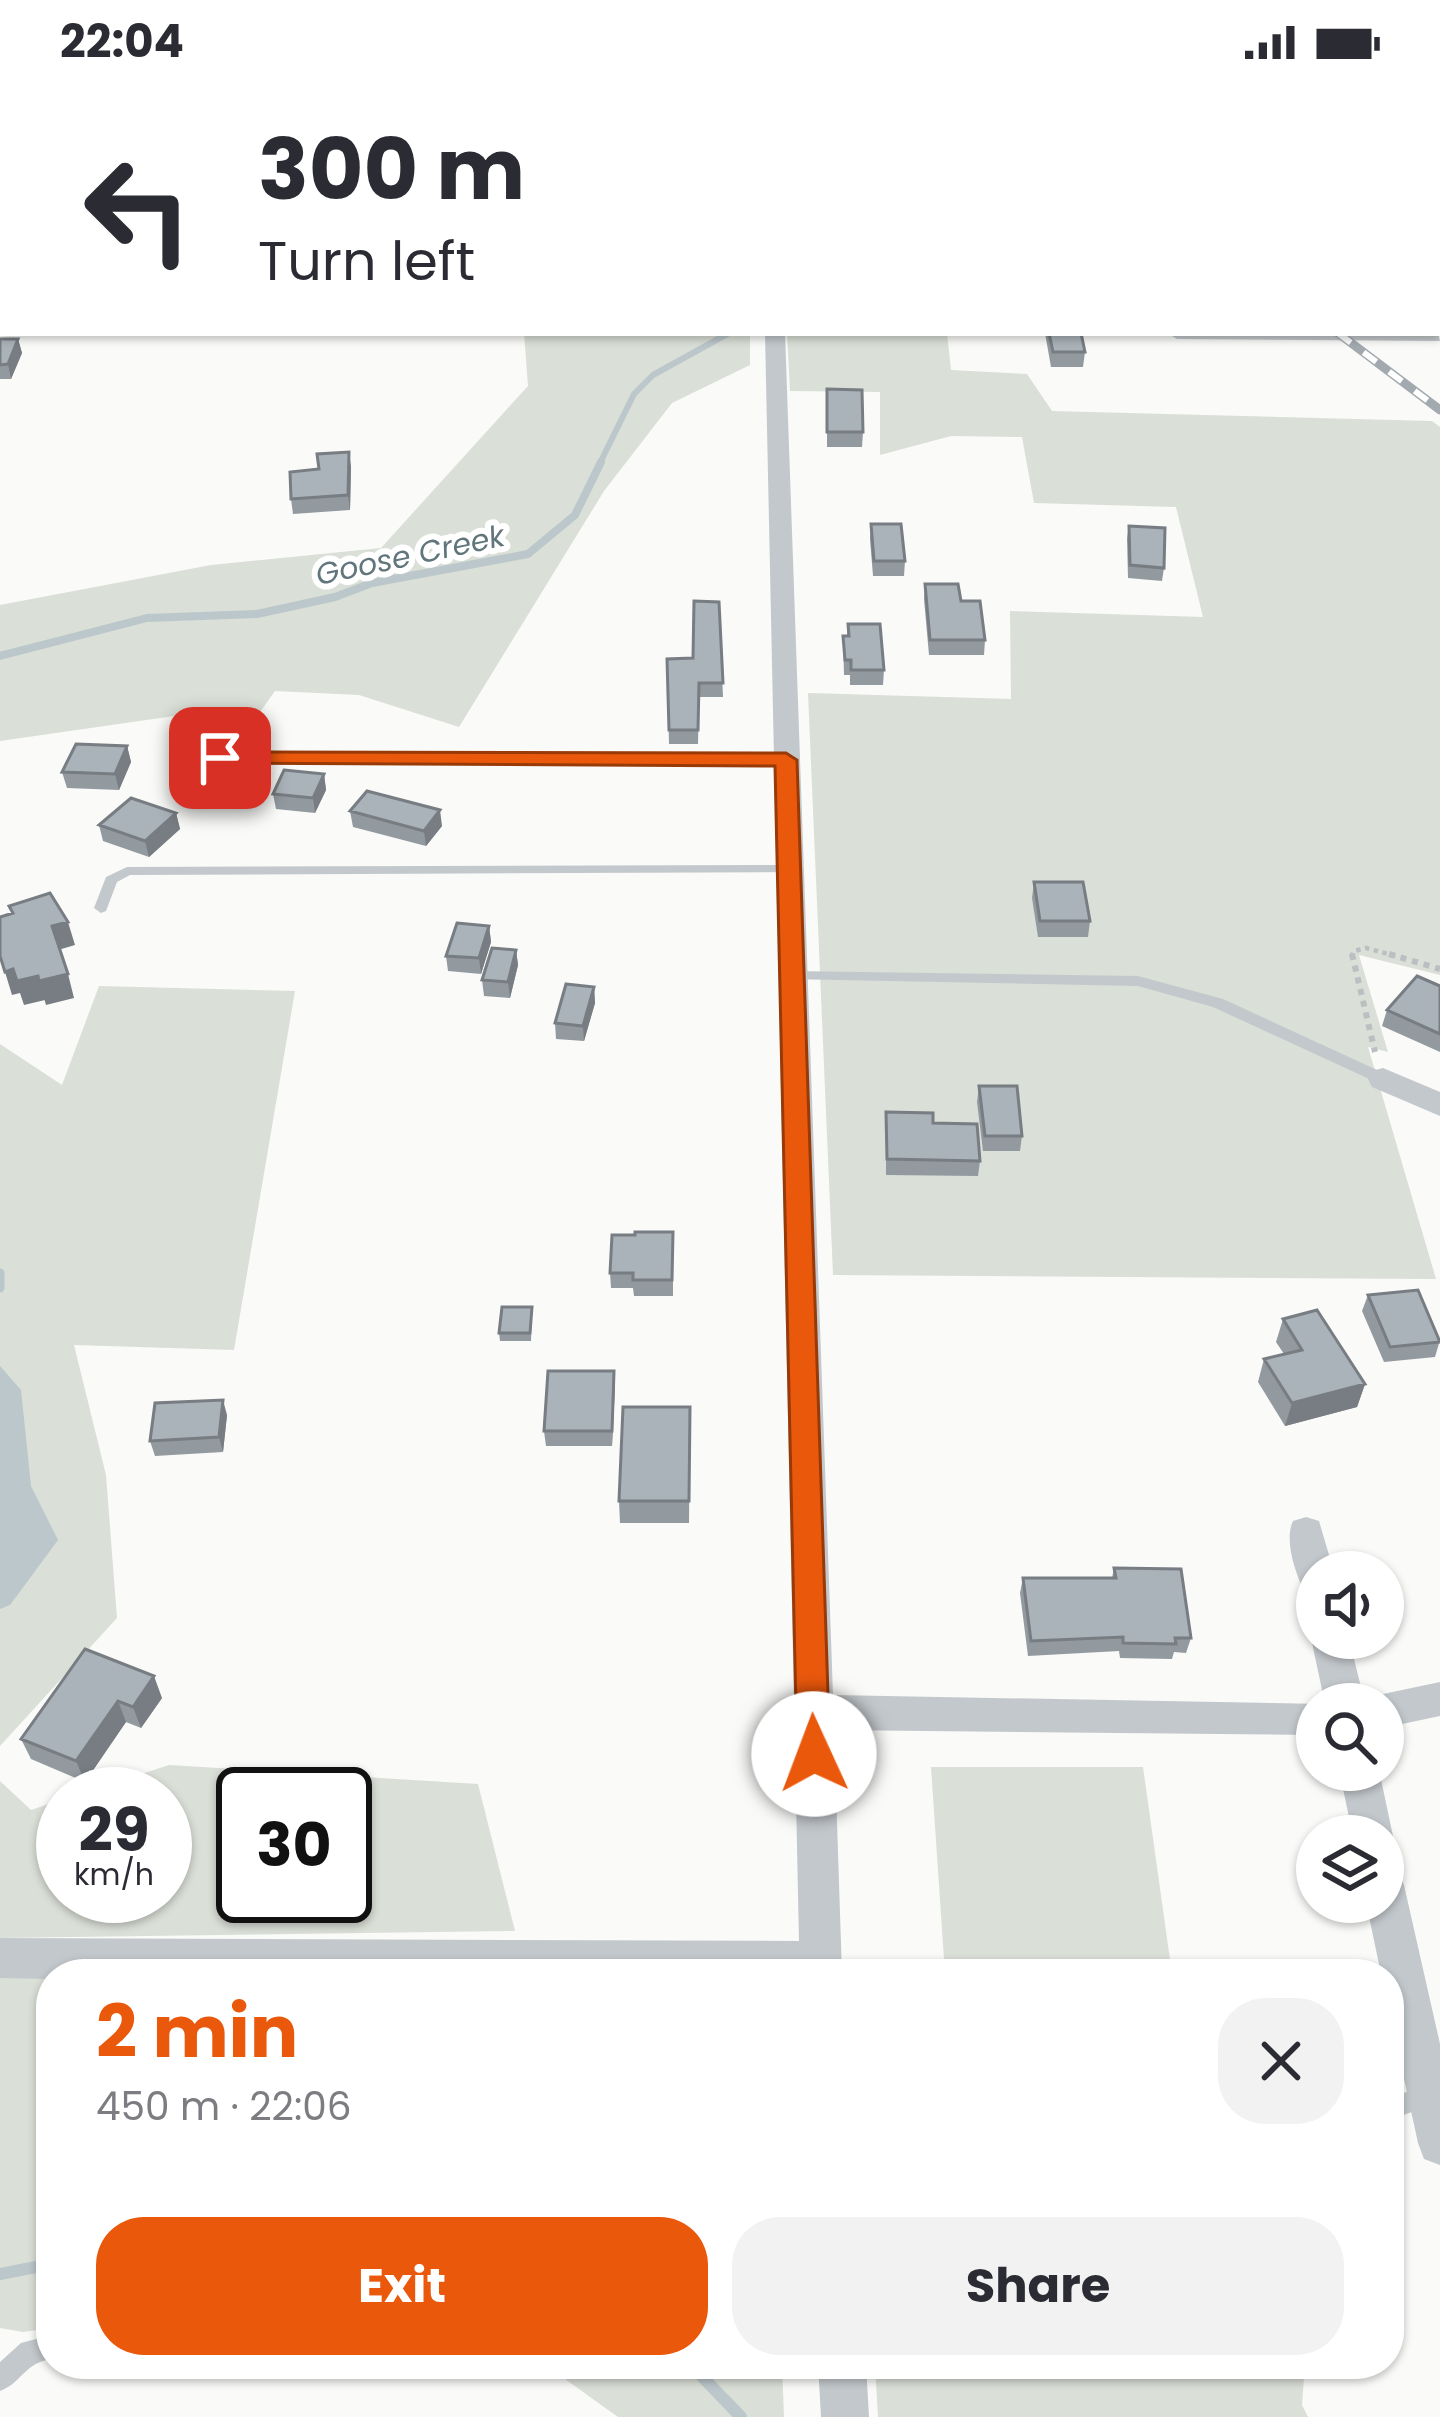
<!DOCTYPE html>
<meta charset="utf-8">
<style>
:root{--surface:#fff;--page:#f2f2f3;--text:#2b2b33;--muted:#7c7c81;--accent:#ea580c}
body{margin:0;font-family:Poppins,sans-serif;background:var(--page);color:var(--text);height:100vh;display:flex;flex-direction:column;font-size:45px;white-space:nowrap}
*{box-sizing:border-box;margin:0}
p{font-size:39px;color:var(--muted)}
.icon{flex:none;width:66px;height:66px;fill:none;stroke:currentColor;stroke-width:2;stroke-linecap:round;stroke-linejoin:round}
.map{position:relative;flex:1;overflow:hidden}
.sheet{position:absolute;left:36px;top:1875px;width:1368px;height:420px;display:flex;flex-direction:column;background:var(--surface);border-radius:48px;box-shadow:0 3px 9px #0004}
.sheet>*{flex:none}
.banner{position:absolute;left:0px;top:0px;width:1440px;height:252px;box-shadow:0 3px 9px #0004;background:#fff;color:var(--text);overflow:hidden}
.controls{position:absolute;left:1296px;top:1467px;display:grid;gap:24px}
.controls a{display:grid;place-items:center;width:108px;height:108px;border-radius:50%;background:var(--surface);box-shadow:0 3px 9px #0004;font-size:60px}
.speed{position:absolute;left:36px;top:1683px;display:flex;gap:24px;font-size:60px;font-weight:700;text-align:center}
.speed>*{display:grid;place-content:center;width:156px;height:156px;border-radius:50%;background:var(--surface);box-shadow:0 3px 9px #0004;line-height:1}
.speed small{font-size:30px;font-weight:400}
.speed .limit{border:6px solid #111;border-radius:18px;background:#fff;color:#111}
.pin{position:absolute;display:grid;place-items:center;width:102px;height:102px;color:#fff;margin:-51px;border-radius:24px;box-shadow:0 6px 18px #0006}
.me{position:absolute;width:132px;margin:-66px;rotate:358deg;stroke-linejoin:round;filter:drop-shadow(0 0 9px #0008)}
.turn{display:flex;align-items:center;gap:42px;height:252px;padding:0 60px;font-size:54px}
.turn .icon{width:156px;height:156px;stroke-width:2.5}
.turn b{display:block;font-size:84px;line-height:102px}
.round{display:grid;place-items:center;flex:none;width:126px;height:126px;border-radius:48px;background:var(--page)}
.summary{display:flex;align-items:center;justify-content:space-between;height:204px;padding:0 60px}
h1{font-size:72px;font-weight:700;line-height:90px;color:var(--accent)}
.primary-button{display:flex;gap:24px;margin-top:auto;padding:24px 60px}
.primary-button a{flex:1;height:138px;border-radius:48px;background:var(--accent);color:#fff;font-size:48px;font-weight:700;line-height:138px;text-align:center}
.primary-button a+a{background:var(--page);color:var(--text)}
.status{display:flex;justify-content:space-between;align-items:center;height:84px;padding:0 60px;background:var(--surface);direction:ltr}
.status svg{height:33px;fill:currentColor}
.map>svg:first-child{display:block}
.green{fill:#dadfd7;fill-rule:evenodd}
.water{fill:#bbc7cb}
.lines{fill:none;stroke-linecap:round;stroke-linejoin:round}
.stream-far3{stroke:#bbc7cb;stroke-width:6}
.stream-far2{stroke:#bbc7cb;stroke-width:8}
.stream-far1{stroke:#bbc7cb;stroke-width:9}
.stream{stroke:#bbc7cb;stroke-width:12}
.path-far1{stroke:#bbbfc2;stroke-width:4.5;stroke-dasharray:4.5 4.5;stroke-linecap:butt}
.path{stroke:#bbbfc2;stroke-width:6;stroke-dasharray:6 6;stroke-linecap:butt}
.service{fill:#c3c8cc;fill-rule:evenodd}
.minor{fill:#c3c8cc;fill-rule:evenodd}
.rail-casing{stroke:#a2aab0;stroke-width:9}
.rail{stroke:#fff;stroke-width:6;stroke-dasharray:16;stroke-linecap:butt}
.wall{fill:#929a9f}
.shaded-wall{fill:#777d82}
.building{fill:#aab3b9;stroke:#777d82;stroke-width:3}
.route{fill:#ea580c;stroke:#983908;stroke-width:3}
.labels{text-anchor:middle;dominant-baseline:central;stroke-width:12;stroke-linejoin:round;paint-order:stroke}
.far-water-label{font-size:30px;font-style:italic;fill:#60757c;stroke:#fff}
</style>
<div class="status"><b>22:04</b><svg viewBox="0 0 49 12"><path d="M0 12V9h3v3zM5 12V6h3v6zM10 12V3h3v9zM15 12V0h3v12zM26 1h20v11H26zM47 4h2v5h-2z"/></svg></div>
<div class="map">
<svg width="1440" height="2333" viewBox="0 0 1440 2333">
<rect width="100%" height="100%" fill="#fafaf8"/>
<path class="green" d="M 1015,0 L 1440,0 L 1440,34 L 1437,3 Z
M 524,249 L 750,249 L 750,281 L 672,319 L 604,407 L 459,643 L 359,611 L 275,607 L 243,652 L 213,646 L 216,626 L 0,657 L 0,521 L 211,481 L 381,464 L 528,302 Z
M 787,249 L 947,249 L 951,286 L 1027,290 L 1052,327 L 1432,337 L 1440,343 L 1440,891 L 1359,871 L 1388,968 L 1368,963 L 1436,1195 L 833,1191 L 808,609 L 1011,615 L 1010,527 L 1203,533 L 1176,423 L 1034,419 L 1022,353 L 951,352 L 880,371 L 880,308 L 790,307 Z
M 99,902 L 295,907 L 234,1266 L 74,1261 L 106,1391 L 117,1534 L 0,1662 L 0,960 L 62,1001 Z
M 169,1681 L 478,1700 L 515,1847 L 0,1854 L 0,1697 L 31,1726 L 63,1715 L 63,1812 L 165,1812 L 165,1710 L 80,1710 ZM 243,1710 L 345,1710 L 345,1812 L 243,1812 Z
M 931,1683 L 1143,1683 L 1172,1890 L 945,1890 Z
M 0,1885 L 51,1890 L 51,2244 L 23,2248 L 0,2244 Z
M 544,2280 L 782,2280 L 784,2333 L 618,2333 Z
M 875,2280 L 1305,2280 L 1302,2321 L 1308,2333 L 878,2333 Z"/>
<path class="water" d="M 0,1282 L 21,1306 L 31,1402 L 58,1456 L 10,1521 L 0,1525 Z"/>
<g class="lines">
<path class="stream-far3" d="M 1063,3 L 1070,0
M 599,381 L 634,310 L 653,291 L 729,249"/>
<path class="stream-far2" d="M 0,572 L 147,534 L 257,530 L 335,513 L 372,499 L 528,470 L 575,431 L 601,378"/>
<path class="stream-far1" d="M 0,1189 L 0,1204"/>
<path class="stream" d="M 0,2190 L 51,2180
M 690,2280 L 741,2333"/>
<path class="path-far1" d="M 1351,873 L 1354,867 L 1366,864 L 1399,873"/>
<path class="path" d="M 1352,870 L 1375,968
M 1389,870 L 1440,885"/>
<path class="service" d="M 220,670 L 786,672 L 793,676 L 786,680 L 215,677 L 215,671 Z
M 789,781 L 794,782 L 794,788 L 130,791 L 117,798 L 106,827 L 101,829 L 94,824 L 106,793 L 127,783 Z
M 791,887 L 1138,892 L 1223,915 L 1388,991 L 1391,995 L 1383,1000 L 1378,999 L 1213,923 L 1138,902 L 786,895 L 784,892 Z
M 1427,2001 L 1435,2004 L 1438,2012 L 1435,2020 L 1389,2036 L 1389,2014 Z
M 51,2251 L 51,2275 C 23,2280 23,2298 0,2307 L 0,2278 L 21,2259 Z"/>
<path class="minor" d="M 289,0 L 309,0 L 311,3 L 291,3 Z
M 770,0 L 788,0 L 789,3 L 771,3 Z
M 1437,88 L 1440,89 L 1440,101 L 1437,100 Z
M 3,123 L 3,135 L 0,136 L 0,124 Z
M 1437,245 L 1440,257 L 1177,255 L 1167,249 L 1437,249 Z
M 765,249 L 785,249 L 833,1611 L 1325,1620 L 1311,1554 L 1317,1542 L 1317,1554 L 1349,1554 L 1365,1620 L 1317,1620 L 1317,1651 L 834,1646 L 842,1890 L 51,1890 L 51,1895 L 0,1894 L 0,1854 L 799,1857 Z
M 1383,984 L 1440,1008 L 1440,1032 L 1372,1003 L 1368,995 L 1372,987 Z
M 1306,1433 L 1319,1437 L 1334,1488 L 1317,1488 L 1317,1512 L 1304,1507 C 1295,1488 1284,1456 1293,1437 Z
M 1440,1598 L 1440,1632 L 1383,1644 L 1383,1620 L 1367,1620 L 1383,1610 Z
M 1339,1686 L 1379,1686 L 1393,1752 L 1387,1765 L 1383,1767 L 1383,1752 L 1353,1752 Z
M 1383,1782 L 1398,1787 L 1404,1801 L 1440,1960 L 1440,2081 L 1424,2075 L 1418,2059 L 1389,1926 L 1389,1890 L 1381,1890 L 1366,1818 L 1383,1818 Z
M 818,2280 L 866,2280 L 869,2333 L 821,2333 Z"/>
<defs>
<path id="rail" d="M 1006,0 L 1010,3
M 1338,249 L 1440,326"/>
</defs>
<use href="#rail" class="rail-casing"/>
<use href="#rail" class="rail"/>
</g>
<path class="wall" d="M 1045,249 L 1081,249 L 1085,268 L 1083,283 L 1051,283 Z
M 0,255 L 18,255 L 22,269 L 11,295 L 0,295 Z
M 827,305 L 863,348 L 862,363 L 827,363 Z
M 351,382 L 350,426 L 293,430 L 291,415 Z
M 871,440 L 905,477 L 904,492 L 873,492 L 870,455 Z
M 1129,442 L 1164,484 L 1162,497 L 1128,494 L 1127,454 Z
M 925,500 L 961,517 L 985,556 L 984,571 L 929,571 L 924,515 Z
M 719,518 L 723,613 L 699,613 L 698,660 L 669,660 L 667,575 L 693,574 Z
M 848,540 L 884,586 L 883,601 L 850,601 L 850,591 L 844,591 L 843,552 L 847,552 Z
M 127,662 L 131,678 L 119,706 L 67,704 L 62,688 Z
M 324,690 L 326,706 L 315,729 L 276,725 L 273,710 Z
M 350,727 L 442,742 L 426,762 L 353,743 Z
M 176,729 L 180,745 L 149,773 L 103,757 L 99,741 Z
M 1034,798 L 1090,837 L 1088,853 L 1038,853 L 1032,814 Z
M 489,842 L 491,858 L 481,890 L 448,887 L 446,872 Z
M 516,866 L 518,881 L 510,914 L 484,912 L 482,896 Z
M 1440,902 L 1440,968 L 1382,942 L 1387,926 Z
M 594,903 L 595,919 L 584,957 L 556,955 L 555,939 Z
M 979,1002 L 1022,1052 L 1020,1067 L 983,1067 L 977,1018 Z
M 886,1028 L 933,1039 L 980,1077 L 978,1092 L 886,1091 Z
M 673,1148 L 673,1212 L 634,1212 L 633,1204 L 611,1204 L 610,1189 L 635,1151 Z
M 1368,1211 L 1440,1256 L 1435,1273 L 1384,1278 L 1362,1227 Z
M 532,1223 L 531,1257 L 500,1257 L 499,1249 Z
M 1283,1235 L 1365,1300 L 1357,1323 L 1285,1342 L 1258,1298 L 1264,1275 L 1284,1270 L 1276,1258 Z
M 614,1287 L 612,1362 L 546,1362 L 544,1347 Z
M 690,1323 L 689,1439 L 620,1439 L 619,1417 Z
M 227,1331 L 223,1368 L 155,1372 L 150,1357 Z
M 1114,1484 L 1191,1554 L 1186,1569 L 1174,1568 L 1172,1575 L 1120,1574 L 1119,1567 L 1028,1572 L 1020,1509 L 1023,1494 L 1112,1494 Z
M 85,1565 L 162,1614 L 141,1644 L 126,1638 L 85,1698 L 31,1675 L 21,1655 Z"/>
<path class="shaded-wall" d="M 18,255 L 22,269 L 11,295 L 8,280 Z
M 349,368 L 351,382 L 350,426 L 348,411 Z
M 127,662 L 131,678 L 119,706 L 115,690 Z
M 324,690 L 326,706 L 315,729 L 313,714 Z
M 440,726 L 442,742 L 426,762 L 424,747 Z
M 176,729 L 180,745 L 149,773 L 145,757 Z
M 68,838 L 75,861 L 58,866 L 52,842 Z
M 489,842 L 491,858 L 481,890 L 479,874 Z
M 516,866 L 518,881 L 510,914 L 508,898 Z
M 13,885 L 38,892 L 45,916 L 24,921 L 20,909 L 12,911 L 5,888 Z
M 68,890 L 74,914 L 46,921 L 39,897 Z
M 594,903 L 595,919 L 584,957 L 583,942 Z
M 614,1287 L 615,1303 L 612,1362 L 612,1347 Z
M 1365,1300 L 1357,1323 L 1285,1342 L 1292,1319 Z
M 223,1316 L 227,1331 L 223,1368 L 219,1353 Z
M 154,1592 L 162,1614 L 141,1644 L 133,1623 Z
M 118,1617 L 126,1638 L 85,1698 L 76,1677 Z"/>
<path class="building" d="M 1049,249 L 1081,249 L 1085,268 L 1053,268 Z
M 0,255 L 18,255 L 8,280 L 0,281 Z
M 827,305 L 862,306 L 863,348 L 827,348 Z
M 349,368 L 348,411 L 291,415 L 290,388 L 319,385 L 317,370 Z
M 871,440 L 901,440 L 905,477 L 874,477 Z
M 1129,442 L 1165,444 L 1164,484 L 1130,481 Z
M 925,500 L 958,500 L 961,517 L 980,517 L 985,556 L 930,556 Z
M 694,517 L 719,518 L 723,599 L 699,599 L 698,646 L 669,646 L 667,575 L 693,574 Z
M 848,540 L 880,540 L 884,586 L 851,586 L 851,576 L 845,576 L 843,552 L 849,552 Z
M 76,660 L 127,662 L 115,690 L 62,688 Z
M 284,686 L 324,690 L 313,714 L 273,710 Z
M 367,707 L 440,726 L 424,747 L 350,727 Z
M 131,714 L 176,729 L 145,757 L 99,741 Z
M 1034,798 L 1083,798 L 1090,837 L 1040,837 Z
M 50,809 L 68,838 L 52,842 L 68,890 L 39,897 L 38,892 L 17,897 L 13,885 L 5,888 L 0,872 L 0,833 L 13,829 L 9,822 Z
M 457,839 L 489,842 L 479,874 L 446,872 Z
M 492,864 L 516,866 L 508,898 L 482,896 Z
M 1417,892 L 1440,902 L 1440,950 L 1387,926 Z
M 566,900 L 594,903 L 583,942 L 555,939 Z
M 979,1002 L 1017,1002 L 1022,1052 L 985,1052 Z
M 886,1028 L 933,1029 L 933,1039 L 977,1040 L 980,1077 L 887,1075 Z
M 635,1148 L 673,1148 L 672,1196 L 633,1196 L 633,1189 L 610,1189 L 612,1151 L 635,1151 Z
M 1418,1206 L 1440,1258 L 1390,1263 L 1368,1211 Z
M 502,1223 L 532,1223 L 530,1249 L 499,1249 Z
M 1317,1226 L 1365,1300 L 1292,1319 L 1264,1275 L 1302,1266 L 1283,1235 Z
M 548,1287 L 614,1287 L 612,1347 L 544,1347 Z
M 223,1316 L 219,1353 L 150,1357 L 155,1319 Z
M 623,1323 L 690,1323 L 689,1417 L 619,1417 Z
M 1114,1484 L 1181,1485 L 1191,1554 L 1175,1554 L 1176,1560 L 1123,1559 L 1123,1553 L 1031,1557 L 1023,1494 L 1116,1494 Z
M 85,1565 L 154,1592 L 133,1623 L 118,1617 L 76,1677 L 21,1655 Z"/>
<path class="route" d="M 220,668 L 786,669 L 797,676 L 830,1670 L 826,1680 L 814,1684 L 802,1680 L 797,1670 L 775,682 L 212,679 L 212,669 Z"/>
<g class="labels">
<g class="far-water-label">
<text transform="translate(410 471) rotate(-12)">Goose Creek</text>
</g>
</g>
</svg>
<div class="controls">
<a><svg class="icon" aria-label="sound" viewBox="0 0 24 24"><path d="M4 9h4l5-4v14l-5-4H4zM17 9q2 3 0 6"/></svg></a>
<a><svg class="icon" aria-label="search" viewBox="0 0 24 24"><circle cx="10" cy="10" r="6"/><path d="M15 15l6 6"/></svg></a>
<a><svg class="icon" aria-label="layers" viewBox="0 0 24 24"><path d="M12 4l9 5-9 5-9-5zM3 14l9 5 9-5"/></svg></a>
</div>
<div class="speed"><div>29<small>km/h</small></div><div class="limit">30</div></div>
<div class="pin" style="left:220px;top:674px;background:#d93025"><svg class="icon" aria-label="arrive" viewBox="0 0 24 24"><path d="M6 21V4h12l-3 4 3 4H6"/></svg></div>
<svg class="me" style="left:814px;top:1670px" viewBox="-20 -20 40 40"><circle r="19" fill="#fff"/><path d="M0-13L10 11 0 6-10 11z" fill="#ea580c"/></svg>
<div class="banner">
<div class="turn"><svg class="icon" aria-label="left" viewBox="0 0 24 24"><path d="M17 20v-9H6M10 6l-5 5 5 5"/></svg><div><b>300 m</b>Turn left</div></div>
</div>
<section class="sheet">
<div class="summary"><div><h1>2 min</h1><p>450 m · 22:06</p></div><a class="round"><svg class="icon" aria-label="close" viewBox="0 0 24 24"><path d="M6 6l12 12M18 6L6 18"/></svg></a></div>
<div class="primary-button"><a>Exit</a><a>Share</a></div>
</section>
</div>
